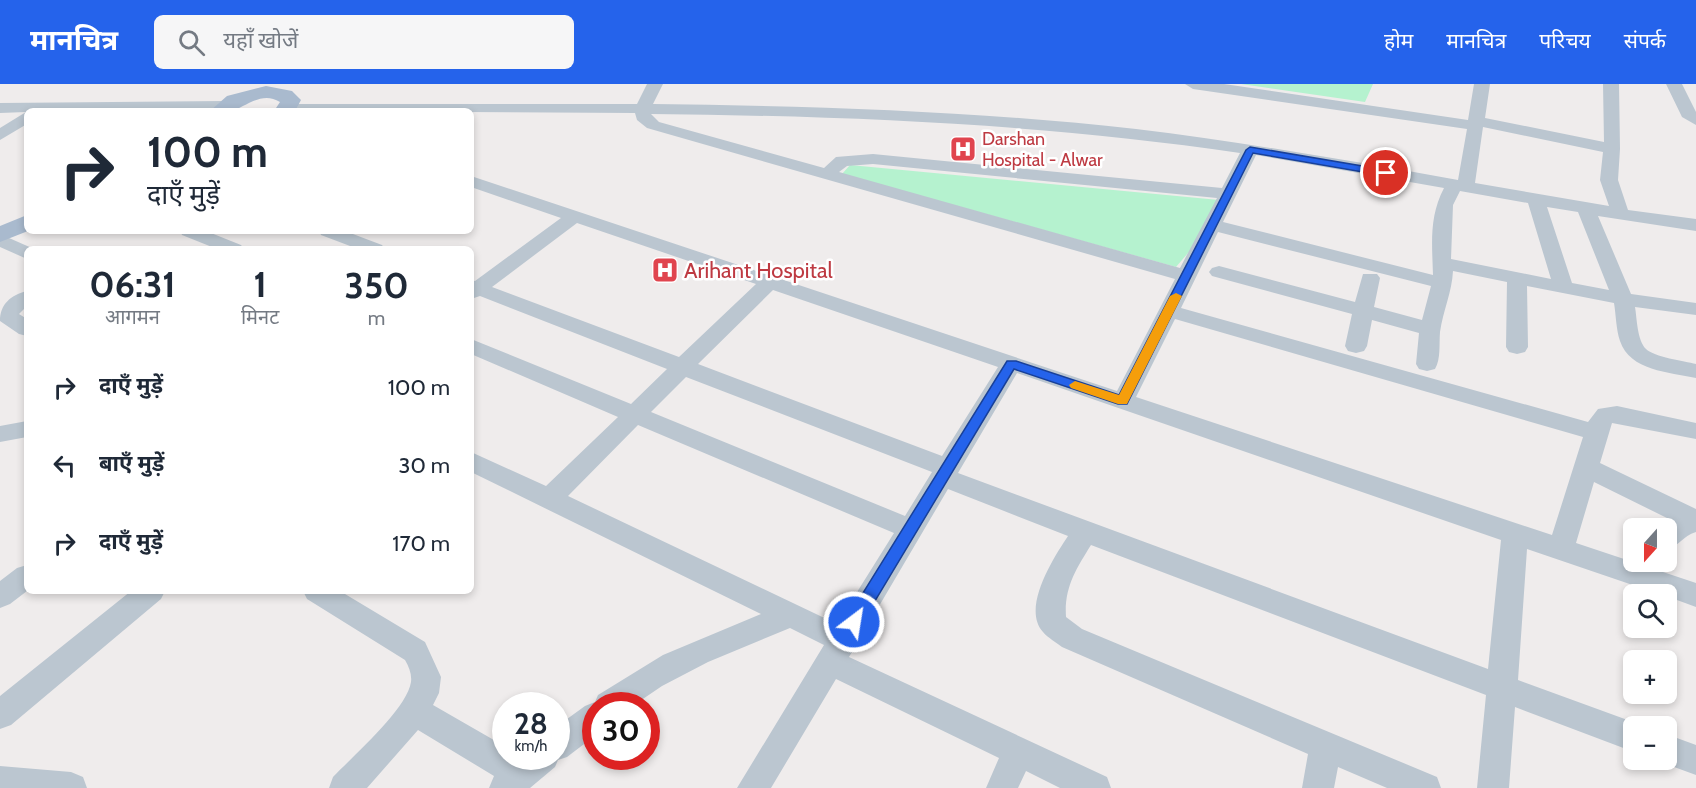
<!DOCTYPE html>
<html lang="hi">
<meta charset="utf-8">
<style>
:root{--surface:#fff;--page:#f6f6f7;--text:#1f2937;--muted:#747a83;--accent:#2563eb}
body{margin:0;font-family:Cabin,"Noto Sans Devanagari",sans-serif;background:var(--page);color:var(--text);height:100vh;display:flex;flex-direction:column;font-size:22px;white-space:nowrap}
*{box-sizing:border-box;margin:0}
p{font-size:20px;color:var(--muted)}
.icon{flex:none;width:33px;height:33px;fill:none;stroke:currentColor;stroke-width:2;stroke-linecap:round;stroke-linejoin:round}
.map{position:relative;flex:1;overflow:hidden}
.drawer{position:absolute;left:24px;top:162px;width:450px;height:348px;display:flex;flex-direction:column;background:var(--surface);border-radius:9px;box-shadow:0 3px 9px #0003}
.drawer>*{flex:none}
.banner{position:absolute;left:24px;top:24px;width:450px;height:126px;border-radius:9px;box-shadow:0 3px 9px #0003;background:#fff;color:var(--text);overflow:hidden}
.needle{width:39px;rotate:201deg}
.fabs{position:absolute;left:1623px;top:434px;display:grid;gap:12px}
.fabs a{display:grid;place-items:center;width:54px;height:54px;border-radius:9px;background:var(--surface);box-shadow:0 3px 9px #0003;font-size:30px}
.speed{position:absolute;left:492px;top:608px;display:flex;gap:12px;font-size:30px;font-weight:700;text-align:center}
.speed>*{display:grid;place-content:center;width:78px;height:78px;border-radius:50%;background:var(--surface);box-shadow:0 3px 9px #0003;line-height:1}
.speed small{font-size:15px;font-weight:400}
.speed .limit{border:9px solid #d22;background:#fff;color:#111}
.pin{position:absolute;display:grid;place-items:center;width:51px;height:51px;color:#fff;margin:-26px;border:3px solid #fff;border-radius:50%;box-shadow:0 2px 6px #0007}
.me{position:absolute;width:66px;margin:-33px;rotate:31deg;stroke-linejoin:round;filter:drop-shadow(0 0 4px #0008)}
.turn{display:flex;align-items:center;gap:21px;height:126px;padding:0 24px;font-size:27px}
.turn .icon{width:78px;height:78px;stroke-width:2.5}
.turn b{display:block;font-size:42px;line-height:51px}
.eta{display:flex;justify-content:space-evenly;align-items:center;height:102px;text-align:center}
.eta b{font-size:36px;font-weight:700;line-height:42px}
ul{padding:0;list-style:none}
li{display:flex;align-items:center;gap:18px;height:78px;padding:0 24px}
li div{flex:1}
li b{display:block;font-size:22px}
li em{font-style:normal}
header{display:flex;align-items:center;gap:36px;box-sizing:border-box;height:84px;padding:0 30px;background:var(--accent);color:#fff}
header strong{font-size:28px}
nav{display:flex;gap:33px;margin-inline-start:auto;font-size:21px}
.search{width:420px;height:54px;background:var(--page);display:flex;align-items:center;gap:15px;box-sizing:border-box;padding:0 21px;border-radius:9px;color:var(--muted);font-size:22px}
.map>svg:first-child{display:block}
.green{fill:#b5f2cf}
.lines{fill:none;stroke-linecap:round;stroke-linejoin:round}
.minor{fill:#bbc6d0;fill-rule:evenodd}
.major{fill:#a9bace;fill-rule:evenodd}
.route{fill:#2563eb;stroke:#184099;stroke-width:1.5}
.slow{fill:#f59e0b}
.labels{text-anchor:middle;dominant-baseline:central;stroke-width:5;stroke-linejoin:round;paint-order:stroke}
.far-health-label{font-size:18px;fill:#be3a42;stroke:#fff;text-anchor:start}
.health-label{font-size:22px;fill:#be3a42;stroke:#fff;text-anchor:start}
</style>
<header>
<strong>मानचित्र</strong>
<div class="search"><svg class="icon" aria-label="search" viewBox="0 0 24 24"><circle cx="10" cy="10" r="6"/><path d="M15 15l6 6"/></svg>यहाँ खोजें</div>
<nav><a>होम</a><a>मानचित्र</a><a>परिचय</a><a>संपर्क</a></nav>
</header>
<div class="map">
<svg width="1696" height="704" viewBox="0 0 1696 704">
<rect width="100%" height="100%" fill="#efecec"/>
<path class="green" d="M 1241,0 L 1373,0 L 1365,18 Z
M 850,81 L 1219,116 L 1212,141 L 1176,183 L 842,90 Z"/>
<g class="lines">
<path class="minor" d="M 647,0 L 663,0 L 653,20 C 814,22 976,27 1136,45 C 1244,58 1351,77 1458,96 L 1467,45 L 1193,5 L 1185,0 L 1224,0 L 1468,36 L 1474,0 L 1490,0 L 1485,34 L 1604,58 L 1603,0 L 1619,0 L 1620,65 L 1618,96 L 1628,126 L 1696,135 L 1696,147 L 1598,132 L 1631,210 L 1696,219 L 1696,231 L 1635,223 C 1637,234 1637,256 1646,265 C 1654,273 1684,277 1696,280 L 1696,294 C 1669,288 1630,287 1620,257 C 1616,245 1616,231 1614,219 L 1527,202 L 1528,263 L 1525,268 L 1517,270 L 1509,268 L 1506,263 L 1507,198 L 1453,187 C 1452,208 1443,227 1440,248 C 1439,260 1441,275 1435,285 L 1427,287 L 1419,285 L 1416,280 L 1419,249 L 1372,236 L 1367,262 L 1364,267 L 1356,269 L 1348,267 L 1345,262 L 1352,230 L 1212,192 L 1209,188 L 1212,184 L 1219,182 L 1355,218 L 1363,190 L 1377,190 L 1380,194 L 1374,223 L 1422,236 L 1431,202 L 1218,148 L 1181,224 L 1588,338 L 1598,325 L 1617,322 L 1696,339 L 1696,355 L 1612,339 L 1600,379 L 1696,425 L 1696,448 C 1682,452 1680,462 1666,466 L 1666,444 L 1661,444 L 1669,435 L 1594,398 L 1576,459 L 1696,499 L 1696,523 L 1666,512 L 1666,510 L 1659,510 L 1527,465 L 1518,596 L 1644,642 L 1634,642 L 1634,668 L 1515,623 L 1509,704 L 1477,704 L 1486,611 L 1091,461 C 1076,485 1064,504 1066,533 L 1082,545 L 1437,693 L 1441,704 L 1387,704 L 1338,683 L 1334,704 L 1302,704 L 1308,670 L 1062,563 C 1056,558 1048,554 1043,548 C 1021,524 1054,473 1068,452 L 948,405 L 849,573 L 1107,693 L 1111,704 L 1060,704 L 1026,687 L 1018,704 L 986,704 L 999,674 L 836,595 L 771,704 L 737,704 L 824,561 L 790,544 L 708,578 L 662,602 L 634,621 L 596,621 L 596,651 L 567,673 L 558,676 L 555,683 L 530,704 L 489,704 L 494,692 L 418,646 L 367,704 L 329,704 L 333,693 C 353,672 407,625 411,598 C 412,590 409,583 405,576 L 307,515 L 303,507 L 340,507 L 425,558 L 441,593 L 439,609 L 433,621 L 506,663 L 506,672 L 556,672 L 556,643 L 585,622 L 595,618 L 598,611 L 663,571 L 761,530 L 471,388 L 471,368 L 546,402 L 618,333 L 471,270 L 471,255 L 631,320 L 667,285 L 480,212 L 471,215 L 471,196 L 475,197 L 561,134 L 471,103 L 471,92 L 1117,307 L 1175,195 L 647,44 L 637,36 L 635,29 L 281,27 L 279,25 L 287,20 L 637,20 ZM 651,30 C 848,32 1045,40 1240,69 L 1222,104 L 873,70 L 836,73 L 824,84 L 659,38 ZM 1483,43 L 1603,68 L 1600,96 L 1609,122 L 1475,99 ZM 1256,71 L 1444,104 C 1429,133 1432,159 1433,191 L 1223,138 ZM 873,80 L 1217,114 L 1180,184 L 839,88 L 847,82 ZM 1460,107 L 1528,119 L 1551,195 L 1451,175 L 1453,121 ZM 1547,123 L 1578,128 L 1609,206 L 1572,199 ZM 577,139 L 756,200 L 679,273 L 492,203 ZM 773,206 L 998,283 L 942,372 L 698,280 ZM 1175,235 L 1583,353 L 1552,451 L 1136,313 ZM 1017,289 L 1501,456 L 1488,585 L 958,389 ZM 686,293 L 932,388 L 905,432 L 651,328 ZM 638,341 L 894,449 L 837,540 L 568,412 Z
M 1666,0 L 1682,0 L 1696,28 L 1696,41 L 1682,33 Z
M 225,17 L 231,19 L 233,22 L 231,25 L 27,27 L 27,40 L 0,56 L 0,44 L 26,28 L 0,29 L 0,19 Z
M 180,147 L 206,147 L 241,161 L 244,165 L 217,165 L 182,151 Z
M 319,147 L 345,147 L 382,161 L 385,165 L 358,165 L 321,151 Z
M 0,150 L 34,165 L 27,165 L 27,175 L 0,163 Z
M 27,207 L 27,222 L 19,230 L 27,235 L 27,252 L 19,250 L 0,237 C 0,220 11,211 27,207 Z
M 27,337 L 27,353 L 0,358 L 0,342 Z
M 27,481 L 27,507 L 10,520 L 0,524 L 0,497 L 17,484 Z
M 131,507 L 165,507 L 161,515 L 11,641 L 0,645 L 0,612 Z
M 1666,650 L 1696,661 L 1696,691 L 1655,676 L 1666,675 Z
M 0,682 L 71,688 L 83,693 L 87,704 L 0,704 Z"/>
<path class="major" d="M 266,2 L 292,7 L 301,16 L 295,27 L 274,27 L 280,18 C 261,6 246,24 230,27 C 223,28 216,27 210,27 L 227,12 Z
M 27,131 L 28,147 L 0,158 L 0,142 Z"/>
</g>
<path class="route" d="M 1250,63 L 1386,86 L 1391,89 L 1386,92 L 1253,69 L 1127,320 L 1118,320 L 1014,285 L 860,542 L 854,545 L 848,542 L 846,538 L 848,533 L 1007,277 L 1016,277 L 1119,311 L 1246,66 Z"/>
<path class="slow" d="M 1176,209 L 1182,212 L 1127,320 L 1118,320 L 1071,304 L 1069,301 L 1075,297 L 1119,311 L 1170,212 Z"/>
<defs>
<symbol id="hospital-square" viewBox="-11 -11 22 22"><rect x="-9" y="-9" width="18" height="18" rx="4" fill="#e0444e" stroke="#fff"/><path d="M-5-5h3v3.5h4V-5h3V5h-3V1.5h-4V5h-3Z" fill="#fff"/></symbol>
</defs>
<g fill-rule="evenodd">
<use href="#hospital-square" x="948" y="50" width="30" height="30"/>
<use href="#hospital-square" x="650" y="171" width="30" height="30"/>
</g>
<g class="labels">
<g class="far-health-label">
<text x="982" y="55">Darshan<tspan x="982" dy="21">Hospital - Alwar</tspan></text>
</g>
<g class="health-label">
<text x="684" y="186">Arihant Hospital</text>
</g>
</g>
</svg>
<div class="fabs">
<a><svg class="needle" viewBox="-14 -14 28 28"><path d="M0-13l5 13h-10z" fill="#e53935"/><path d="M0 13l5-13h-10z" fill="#747a83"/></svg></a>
<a><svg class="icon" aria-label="search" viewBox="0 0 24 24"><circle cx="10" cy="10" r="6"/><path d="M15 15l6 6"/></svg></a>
<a>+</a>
<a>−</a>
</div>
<div class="speed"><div>28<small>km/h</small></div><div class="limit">30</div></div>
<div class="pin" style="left:1386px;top:89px;background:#d93025"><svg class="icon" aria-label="arrive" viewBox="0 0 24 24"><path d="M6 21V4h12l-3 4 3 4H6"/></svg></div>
<svg class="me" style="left:854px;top:538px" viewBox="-20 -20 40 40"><circle r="17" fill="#2563eb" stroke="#fff" stroke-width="3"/><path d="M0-11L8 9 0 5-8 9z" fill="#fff"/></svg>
<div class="banner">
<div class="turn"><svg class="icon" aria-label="right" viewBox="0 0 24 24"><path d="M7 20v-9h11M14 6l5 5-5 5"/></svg><div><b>100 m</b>दाएँ मुड़ें</div></div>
</div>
<section class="drawer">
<div class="eta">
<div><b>06:31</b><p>आगमन</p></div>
<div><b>1</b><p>मिनट</p></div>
<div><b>350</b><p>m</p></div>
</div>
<ul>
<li><svg class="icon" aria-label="right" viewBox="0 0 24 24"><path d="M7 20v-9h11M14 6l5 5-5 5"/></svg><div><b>दाएँ मुड़ें</b></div><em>100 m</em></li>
<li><svg class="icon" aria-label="left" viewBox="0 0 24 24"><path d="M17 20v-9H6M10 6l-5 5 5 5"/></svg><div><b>बाएँ मुड़ें</b></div><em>30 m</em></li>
<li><svg class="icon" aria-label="right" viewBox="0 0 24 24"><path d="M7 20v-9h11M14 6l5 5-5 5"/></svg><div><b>दाएँ मुड़ें</b></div><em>170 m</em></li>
</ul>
</section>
</div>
